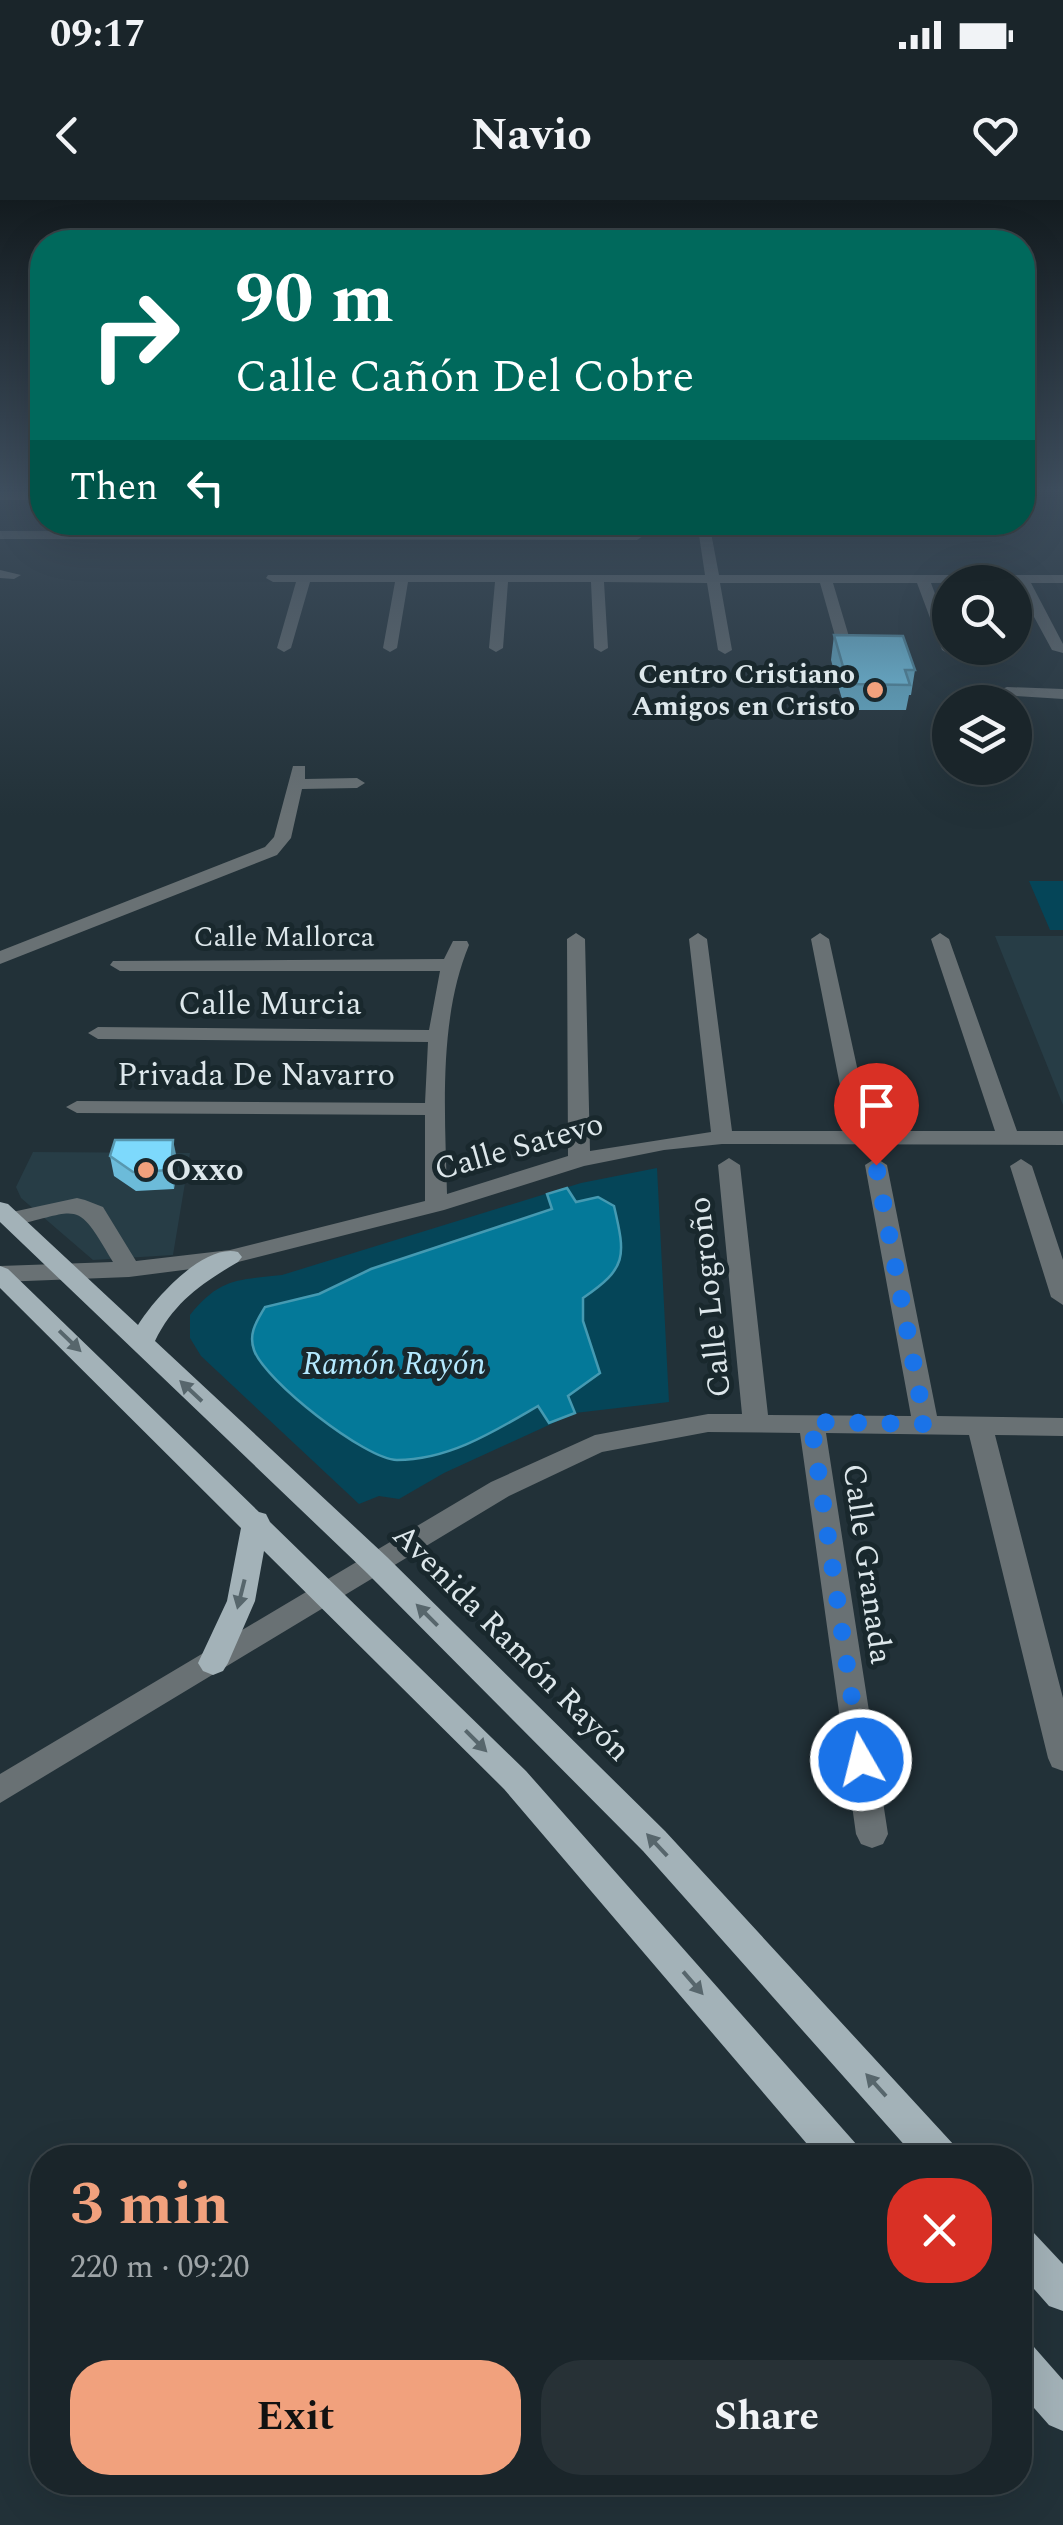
<!DOCTYPE html>
<meta charset="utf-8">
<style>
:root{--surface:#1a252a;--page:#273136;--text:#f1f3f6;--muted:#9fa5a8;--line:#384247;--accent:#f1a17d}
body{margin:0;font-family:Spectral,serif;background:var(--page);color:var(--text);height:100vh;display:flex;flex-direction:column;font-size:38px;white-space:nowrap}
*{box-sizing:border-box;margin:0}
p{font-size:32px;color:var(--muted)}
.icon{flex:none;width:55px;height:55px;fill:none;stroke:currentColor;stroke-width:2;stroke-linecap:round;stroke-linejoin:round}
.map{position:relative;flex:1;overflow:hidden}
.drawer{position:absolute;left:30px;top:1945px;width:1002px;height:350px;display:flex;flex-direction:column;background:var(--surface);border-radius:40px;box-shadow:0 10px 40px #0002,0 0 0 2px var(--line)}
.drawer>*{flex:none}
.banner{position:absolute;left:30px;top:30px;width:1005px;height:305px;border-radius:40px;box-shadow:0 10px 40px #0002,0 0 0 2px var(--line);background:#00695c;color:#fff;overflow:hidden}
.buttons{position:absolute;left:932px;top:365px;display:grid;gap:20px}
.buttons a{display:grid;place-items:center;width:100px;height:100px;border-radius:50%;background:var(--surface);box-shadow:0 10px 40px #0002,0 0 0 2px var(--line);font-size:50px}
.pin{position:absolute;display:grid;place-items:center;width:85px;height:85px;color:#fff;margin:-102px -42px;border-radius:50% 50% 50% 0;rotate:-45deg;box-shadow:0 0 10px #0007}
.pin .icon{rotate:45deg}
.me{position:absolute;width:110px;margin:-55px;rotate:352deg;stroke-linejoin:round;filter:drop-shadow(0 0 8px #0008)}
.turn{display:flex;align-items:center;gap:35px;height:210px;padding:0 40px;font-size:45px}
.turn .icon{width:130px;height:130px;stroke-width:2.5}
.turn b{display:block;font-size:70px;line-height:85px}
.then{display:flex;align-items:center;height:95px;padding:0 40px;background:#0003;gap:20px;font-size:38px}
.round{display:grid;place-items:center;flex:none;width:105px;height:105px;border-radius:40px;background:var(--page)}
.overview{display:flex;align-items:center;justify-content:space-between;height:170px;padding:0 40px}
h1{font-size:60px;font-weight:700;line-height:75px;color:var(--accent)}
.cta{display:flex;gap:20px;margin-top:auto;padding:20px 40px}
.cta a{flex:1;height:115px;border-radius:40px;background:var(--accent);color:#111;font-size:40px;font-weight:700;line-height:115px;text-align:center}
.cta a+a{background:var(--page);color:var(--text)}
.status{display:flex;justify-content:space-between;align-items:center;height:70px;padding:0 50px;background:var(--surface);direction:ltr}
.status svg{height:28px;fill:currentColor}
header{display:flex;justify-content:space-between;align-items:center;height:130px;padding:0 40px;background:var(--surface);font-size:45px;font-weight:700}
.map>svg:first-child{display:block}
.built{fill:#273d46}
.green{fill:#054558}
.water{fill:#047999;stroke:#459ab2;stroke-width:2.5}
.lines{fill:none;stroke-linecap:round;stroke-linejoin:round}
.minor{fill:#697174;fill-rule:evenodd}
.major{fill:#a3b2b8;fill-rule:evenodd}
.wall{fill:#6cbbd9}
.shaded-wall{fill:#5898b0}
.building{fill:#7dd9fc;stroke:#5898b0;stroke-width:2.5}
.oneway{fill:#57666c}
.route{stroke:#1a73e8;stroke-width:18;stroke-dasharray:0 32.4}
.poi-dot{fill:#f1a17d;stroke:#19282d;stroke-width:4}
.labels{text-anchor:middle;dominant-baseline:central;stroke-width:10;stroke-linejoin:round;paint-order:stroke}
.far-poi-label{font-size:28px;font-weight:bold;fill:#dde7eb;stroke:#19282d;text-anchor:end}
.far-street-label{font-size:28px;fill:#dde7eb;stroke:#19282d}
.street-label{font-size:32px;fill:#dde7eb;stroke:#19282d}
.poi-label{font-size:32px;font-weight:bold;fill:#dde7eb;stroke:#19282d;text-anchor:start}
.park-label{font-size:32px;font-style:italic;fill:#b4e9ff;stroke:#19282d}
</style>
<div class="status"><b>09:17</b><svg viewBox="0 0 49 12"><path d="M0 12V9h3v3zM5 12V6h3v6zM10 12V3h3v9zM15 12V0h3v12zM26 1h20v11H26zM47 4h2v5h-2z"/></svg></div>
<header><svg class="icon" aria-label="back" viewBox="0 0 24 24"><path d="M15 5l-7 7 7 7"/></svg>Navio<svg class="icon" aria-label="heart" viewBox="0 0 24 24"><path d="M12 20l-8-8c-3-5 5-10 8-4 3-6 11-1 8 4z"/></svg></header>
<div class="map">
<svg width="1063" height="2325" viewBox="0 0 1063 2325">
<rect width="100%" height="100%" fill="#223138"/>
<path class="built" d="M 995,736 L 1063,736 L 1063,905 Z
M 33,952 L 190,953 L 173,1055 L 93,1060 L 21,998 L 16,987 Z"/>
<path class="green" d="M 1029,681 L 1063,681 L 1063,730 L 1050,730 Z
M 657,968 L 669,1202 L 575,1213 L 444,1273 L 399,1299 L 379,1296 L 359,1304 L 201,1156 L 190,1138 L 190,1115 C 220,1078 237,1080 282,1075 L 581,983 Z"/>
<path class="water" d="M 567,988 L 576,1002 L 598,997 L 614,1006 C 626,1057 627,1068 583,1098 L 583,1121 L 600,1173 L 568,1196 L 575,1213 L 549,1223 L 538,1206 C 495,1231 449,1260 397,1260 C 366,1260 264,1180 254,1150 C 248,1133 257,1121 265,1107 L 319,1094 L 371,1069 L 552,1009 L 547,994 Z"/>
<g class="lines">
<path class="minor" d="M 0,292 L 42,292 L 42,300 L 0,300 Z
M 697,322 L 709,322 L 719,375 L 1063,375 L 1063,383 L 1031,383 L 1063,444 L 1063,453 L 1052,450 L 1015,382 L 931,383 L 950,434 L 950,448 L 956,450 L 949,454 L 942,450 L 917,383 L 833,383 L 853,450 L 846,454 L 839,450 L 820,383 L 720,383 L 732,450 L 725,454 L 718,450 L 707,383 L 604,382 L 608,448 L 601,452 L 594,448 L 591,382 L 508,382 L 503,448 L 496,452 L 489,448 L 495,382 L 408,382 L 397,448 L 390,452 L 383,448 L 395,382 L 310,382 L 291,448 L 284,452 L 277,448 L 296,382 L 273,382 L 266,378 L 268,375 L 705,375 Z
M 0,331 L 637,332 L 643,336 L 637,340 L 0,339 Z
M 0,370 L 21,375 L 14,379 L 0,378 Z
M 1007,487 L 1063,489 L 1063,499 L 1002,495 L 1002,489 Z
M 293,566 L 305,566 L 305,579 L 357,578 L 365,583 L 357,588 L 302,589 L 291,638 L 277,655 L 0,764 L 0,751 L 265,647 L 274,637 Z
M 576,733 L 585,739 L 590,951 L 711,932 L 689,739 L 698,733 L 707,739 L 732,931 L 849,931 L 811,739 L 820,733 L 829,739 L 871,931 L 995,931 L 931,739 L 940,733 L 949,739 L 1017,931 L 1063,931 L 1063,945 L 722,944 L 664,950 L 584,966 L 444,1010 L 230,1064 L 129,1077 L 0,1082 L 0,1066 L 113,1062 C 75,997 81,1011 11,1026 L 0,1020 L 3,1014 L 77,998 L 85,1000 L 103,1007 L 136,1061 L 230,1050 L 425,1001 L 425,915 L 77,913 L 66,907 L 77,901 L 425,903 L 428,842 L 98,839 L 88,833 L 98,827 L 429,830 L 440,771 L 120,771 L 110,765 L 113,761 L 444,759 L 453,741 L 467,741 L 469,745 C 438,820 445,913 447,994 L 568,956 L 567,739 Z
M 729,958 L 740,965 L 768,1215 L 911,1216 L 865,965 L 876,958 L 887,965 L 937,1216 L 1063,1218 L 1063,1236 L 995,1235 L 1063,1498 L 1063,1571 L 1052,1567 L 1048,1558 L 969,1235 L 826,1233 L 888,1634 L 883,1644 L 872,1648 L 861,1644 L 856,1634 L 800,1233 L 708,1232 L 602,1252 L 509,1296 L 0,1603 L 0,1574 L 491,1282 L 595,1235 L 708,1214 L 742,1214 L 718,965 Z
M 1021,959 L 1032,966 L 1063,1060 L 1063,1105 L 1051,1097 L 1010,966 Z"/>
<path class="major" d="M 0,1002 L 8,1004 L 138,1125 C 154,1099 204,1043 238,1052 L 242,1057 L 238,1062 C 202,1083 174,1102 155,1141 L 387,1357 L 665,1631 L 954,1945 L 959,1958 L 916,1958 L 643,1651 L 367,1373 L 0,1022 Z
M 0,1066 L 8,1069 L 259,1312 L 266,1314 L 270,1322 L 526,1571 L 857,1945 L 862,1958 L 819,1958 L 504,1589 L 264,1351 L 255,1401 L 228,1463 L 223,1471 L 213,1475 L 203,1471 L 198,1463 L 227,1401 L 241,1328 L 0,1088 Z
M 1020,2026 L 1033,2032 L 1063,2064 L 1063,2111 L 1049,2106 L 1020,2073 Z
M 1020,2141 L 1034,2147 L 1063,2180 L 1063,2231 L 1049,2225 L 1020,2192 Z"/>
</g>
<path class="wall" d="M 834,435 L 915,470 L 911,495 L 909,495 L 906,510 L 845,510 L 831,460 Z
M 110,956 L 177,959 L 174,989 L 136,991 L 114,976 Z"/>
<path class="shaded-wall" d="M 173,940 L 177,959 L 174,989 L 171,970 Z"/>
<path class="building" d="M 834,435 L 903,436 L 915,470 L 905,470 L 910,485 L 848,484 Z
M 115,940 L 173,940 L 171,970 L 133,972 L 110,956 Z"/>
<defs><path id="oneway-solid" d="M-6-.8H1V-3.2L6.5 0L1 3.2V.8H-6Z" transform="scale(2.5)"/></defs>
<g class="oneway">
<use href="#oneway-solid" transform="translate(70 1141) rotate(44)"/>
<use href="#oneway-solid" transform="translate(191 1191) rotate(-137)"/>
<use href="#oneway-solid" transform="translate(241 1394) rotate(104)"/>
<use href="#oneway-solid" transform="translate(427 1415) rotate(-135)"/>
<use href="#oneway-solid" transform="translate(476 1541) rotate(45)"/>
<use href="#oneway-solid" transform="translate(657 1645) rotate(-133)"/>
<use href="#oneway-solid" transform="translate(693 1783) rotate(49)"/>
<use href="#oneway-solid" transform="translate(876 1885) rotate(-132)"/>
</g>
<linearGradient id="sky" x2="0" y2="1"><stop stop-color="#131b1f"/><stop offset="0.47" stop-color="#3e4e5e"/><stop offset="1" stop-color="#3e4e5e" stop-opacity="0"/></linearGradient>
<rect width="1063" height="616" fill="url(#sky)"/>
<g class="lines">
<path class="route" d="M 861,1560 L 811,1222 L 925,1224 L 876,965"/>
</g>
<g class="poi-dot">
<circle cx="875" cy="490" r="10"/>
<circle cx="146" cy="970" r="10"/>
</g>
<g class="labels">
<g class="far-poi-label">
<text x="855" y="474">Centro Cristiano<tspan x="855" dy="32">Amigos en Cristo</tspan></text>
</g>
<g class="far-street-label">
<text x="284" y="737">Calle Mallorca</text>
</g>
<g class="street-label">
<text x="270" y="804">Calle Murcia</text>
<text x="256" y="875">Privada De Navarro</text>
<text transform="translate(519 947) rotate(-16)">Calle Satevo</text>
<text transform="translate(710 1097) rotate(-96)">Calle Logroño</text>
<text transform="translate(867 1364) rotate(82)">Calle Granada</text>
<text transform="translate(511 1443) rotate(45)">Avenida Ramón Rayón</text>
</g>
<g class="poi-label">
<text x="166" y="970">Oxxo</text>
</g>
<g class="park-label">
<text x="394" y="1164">Ramón Rayón</text>
</g>
</g>
</svg>
<div class="buttons">
<a><svg class="icon" aria-label="search" viewBox="0 0 24 24"><circle cx="10" cy="10" r="6"/><path d="M15 15l6 6"/></svg></a>
<a><svg class="icon" aria-label="layers" viewBox="0 0 24 24"><path d="M12 4l9 5-9 5-9-5zM3 14l9 5 9-5"/></svg></a>
</div>
<div class="pin" style="left:876px;top:965px;background:#d93025"><svg class="icon" aria-label="arrive" viewBox="0 0 24 24"><path d="M6 21V4h12l-3 4 3 4H6"/></svg></div>
<svg class="me" style="left:861px;top:1560px" viewBox="-20 -20 40 40"><circle r="17" fill="#1a73e8" stroke="#fff" stroke-width="3"/><path d="M0-11L8 9 0 5-8 9z" fill="#fff"/></svg>
<div class="banner">
<div class="turn"><svg class="icon" aria-label="right" viewBox="0 0 24 24"><path d="M7 20v-9h11M14 6l5 5-5 5"/></svg><div><b>90 m</b>Calle Cañón Del Cobre</div></div>
<div class="then">Then<svg class="icon" aria-label="left" viewBox="0 0 24 24"><path d="M17 20v-9H6M10 6l-5 5 5 5"/></svg></div>
</div>
<section class="drawer">
<div class="overview"><div><h1>3 min</h1><p>220 m · 09:20</p></div><a class="round" style="background:#d93025;color:#fff"><svg class="icon" aria-label="close" viewBox="0 0 24 24"><path d="M6 6l12 12M18 6L6 18"/></svg></a></div>
<div class="cta"><a>Exit</a><a>Share</a></div>
</section>
</div>
